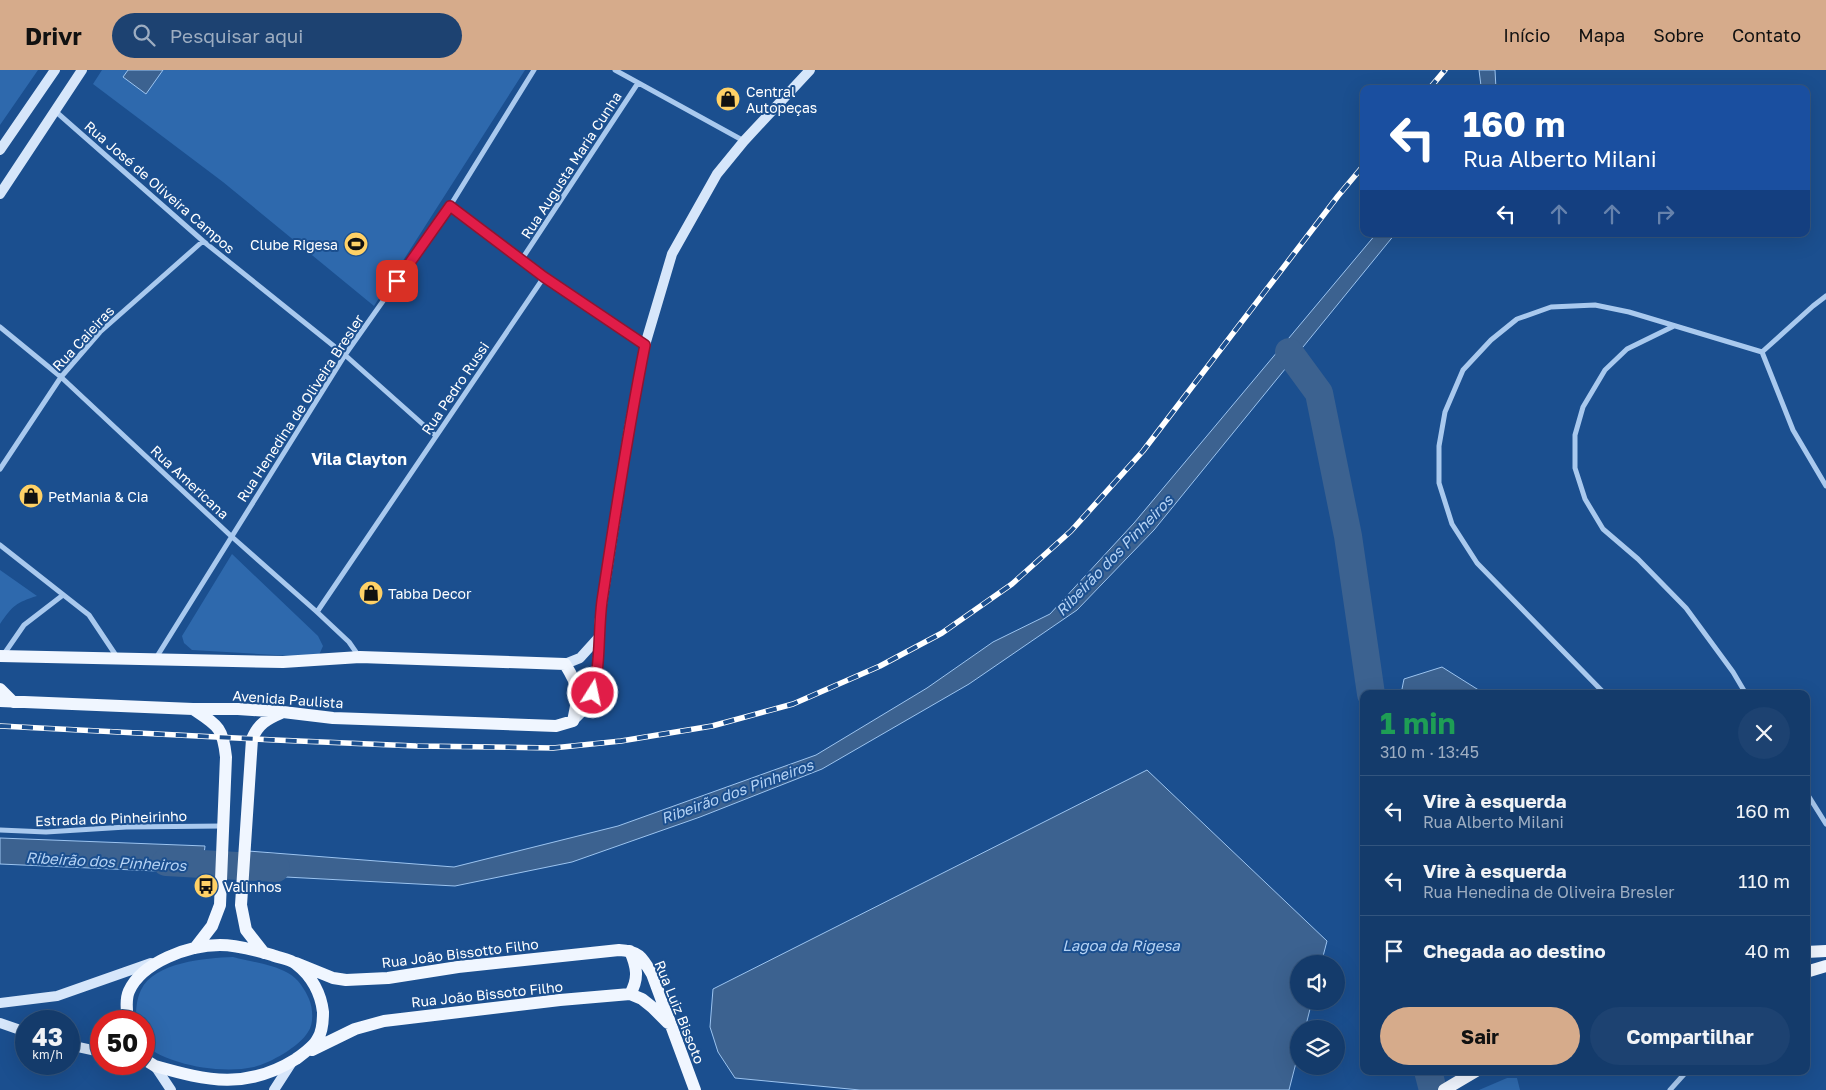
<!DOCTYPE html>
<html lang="pt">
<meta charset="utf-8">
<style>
:root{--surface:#143b6b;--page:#1d4271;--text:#f1f3f6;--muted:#9dadc1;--line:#33557e;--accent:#d6ab8b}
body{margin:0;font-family:"Golos Text",sans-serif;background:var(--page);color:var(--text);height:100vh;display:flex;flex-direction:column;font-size:19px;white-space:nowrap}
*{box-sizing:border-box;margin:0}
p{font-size:16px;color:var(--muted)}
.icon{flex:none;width:28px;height:28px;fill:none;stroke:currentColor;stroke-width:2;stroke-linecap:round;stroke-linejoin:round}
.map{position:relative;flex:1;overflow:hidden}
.details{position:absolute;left:1360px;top:620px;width:450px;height:385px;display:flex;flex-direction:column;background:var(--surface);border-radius:10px;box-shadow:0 5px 20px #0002,0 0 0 1px var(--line)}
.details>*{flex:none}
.hud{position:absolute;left:1360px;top:15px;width:450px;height:152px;border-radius:10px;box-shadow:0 5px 20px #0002,0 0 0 1px var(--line);background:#1a4fa0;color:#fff;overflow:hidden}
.fabs{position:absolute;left:1290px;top:885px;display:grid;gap:10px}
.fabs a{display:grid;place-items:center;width:55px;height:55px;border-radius:50%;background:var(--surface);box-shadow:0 5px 20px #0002,0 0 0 1px var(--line);font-size:25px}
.speed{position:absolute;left:15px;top:940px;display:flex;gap:10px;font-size:25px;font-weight:700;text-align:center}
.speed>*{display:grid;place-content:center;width:65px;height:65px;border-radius:50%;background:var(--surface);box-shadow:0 5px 20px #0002,0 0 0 1px var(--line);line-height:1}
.speed small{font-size:12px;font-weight:400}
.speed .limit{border:8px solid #d22;background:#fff;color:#111}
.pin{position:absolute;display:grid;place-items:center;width:42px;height:42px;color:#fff;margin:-21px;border-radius:10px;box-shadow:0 2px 8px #0006}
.me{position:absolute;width:55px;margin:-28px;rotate:10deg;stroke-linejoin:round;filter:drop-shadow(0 0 4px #0008)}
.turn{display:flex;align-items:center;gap:18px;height:105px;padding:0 20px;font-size:22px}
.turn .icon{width:65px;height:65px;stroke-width:2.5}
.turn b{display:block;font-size:35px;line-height:42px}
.lanes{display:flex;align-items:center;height:48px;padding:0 20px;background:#0003;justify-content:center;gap:25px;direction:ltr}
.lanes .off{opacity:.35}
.round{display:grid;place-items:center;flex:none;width:52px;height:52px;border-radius:26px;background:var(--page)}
.summary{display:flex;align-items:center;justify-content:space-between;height:85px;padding:0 20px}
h1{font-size:30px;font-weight:700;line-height:38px;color:#1e9e55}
.cta{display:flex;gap:10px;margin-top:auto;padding:10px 20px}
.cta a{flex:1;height:58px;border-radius:30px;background:var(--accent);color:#111;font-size:20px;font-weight:700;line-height:58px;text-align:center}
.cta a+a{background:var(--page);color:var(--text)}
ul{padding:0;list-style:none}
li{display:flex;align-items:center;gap:15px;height:70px;padding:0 20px;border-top:1px solid var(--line)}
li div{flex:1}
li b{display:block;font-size:19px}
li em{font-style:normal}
header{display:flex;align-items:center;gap:30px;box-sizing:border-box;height:70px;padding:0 25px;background:var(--accent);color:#111}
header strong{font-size:24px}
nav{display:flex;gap:28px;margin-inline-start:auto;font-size:18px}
.search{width:350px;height:45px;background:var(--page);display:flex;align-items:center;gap:12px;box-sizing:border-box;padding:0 18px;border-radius:28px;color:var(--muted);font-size:19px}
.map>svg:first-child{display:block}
.green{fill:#2e69ad}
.water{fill:#3c6290;stroke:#9cc4f0}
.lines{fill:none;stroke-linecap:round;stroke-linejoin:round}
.river{stroke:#3c6290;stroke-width:28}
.minor{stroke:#a9c9ee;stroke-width:5}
.secondary{stroke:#d6e6fa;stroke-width:10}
.primary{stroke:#f0f6ff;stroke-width:12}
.rail-casing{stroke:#fff;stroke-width:5.5}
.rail{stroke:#1b4f8f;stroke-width:4;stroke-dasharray:11;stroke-linecap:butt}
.route-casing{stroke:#92132f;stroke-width:12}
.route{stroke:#e11d48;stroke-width:9}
.labels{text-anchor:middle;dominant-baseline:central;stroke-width:4;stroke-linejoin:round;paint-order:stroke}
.poi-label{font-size:14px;fill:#fff;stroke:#1b4f8f;text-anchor:start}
.street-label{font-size:14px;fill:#fff;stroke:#1b4f8f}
.water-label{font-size:15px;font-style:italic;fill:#b5d3f5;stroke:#1b4f8f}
.quarter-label{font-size:16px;font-weight:bold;fill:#fff;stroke:#1b4f8f}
</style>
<header>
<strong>Drivr</strong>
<div class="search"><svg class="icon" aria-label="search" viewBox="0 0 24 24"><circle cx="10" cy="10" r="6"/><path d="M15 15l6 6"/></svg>Pesquisar aqui</div>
<nav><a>Início</a><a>Mapa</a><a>Sobre</a><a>Contato</a></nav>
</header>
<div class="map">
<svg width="1826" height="1020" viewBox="0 0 1826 1020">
<rect width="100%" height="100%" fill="#1b4f8f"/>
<path class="green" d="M 0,0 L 38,0 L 0,55 Z
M 102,0 L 525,0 L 374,236 L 223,112 L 93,14 Z
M 232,484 L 318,566 L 323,576 L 319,585 L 310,587 L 192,580 L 184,573 L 182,566 Z
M 0,500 L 37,526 C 17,532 12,536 0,554 Z
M 233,887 C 251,892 272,894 288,903 C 298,908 305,920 309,929 C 313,938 314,954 308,962 C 299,977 270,993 254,997 C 231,1002 201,999 179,992 C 153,983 144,981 144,951 L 136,951 C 136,941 136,930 141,920 C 154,892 206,888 233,887 Z
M 1507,1008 L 1517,1008 L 1520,1020 L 1479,1020 Z"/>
<path class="water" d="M 128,0 L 163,0 L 146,24 L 123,7 Z
M 1479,0 L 1495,0 L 1496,19 L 1480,19 L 1481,16 Z
M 1376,164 L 1395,164 L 1154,460 L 1077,540 L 969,614 L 822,699 L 700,747 L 572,792 L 455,816 L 248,805 L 248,781 L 454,797 L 618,756 L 816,685 L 927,618 L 993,572 L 1050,544 L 1134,453 Z
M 1442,597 L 1485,624 L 1401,624 L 1404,609 Z
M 1147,700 L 1327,871 L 1321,894 L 1299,894 L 1299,931 L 1312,931 L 1305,959 L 1299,959 L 1299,981 L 1289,1020 L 860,1020 L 735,1008 L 718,982 L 710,957 L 713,919 Z
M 0,768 L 205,776 L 202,803 L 0,794 Z"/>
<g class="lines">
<path class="river" d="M 1289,282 L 1319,323 L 1348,466 L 1371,624
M 166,792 L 276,798
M 1428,1001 L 1433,1020"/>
<path class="minor" d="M 615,0 L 744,71
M 54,40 L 203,171 L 345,285 L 436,366
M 450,136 L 544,207 L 644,274
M 522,189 L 638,13
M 1674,256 L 1627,279 L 1605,300 L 1583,337 L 1575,365 L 1575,398 L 1585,429 L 1603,459 L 1638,489 L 1686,538 L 1733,602 L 1746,624
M 0,257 L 61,307 L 231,466 L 317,542 L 349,572 L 358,585
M 1762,282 L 1813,236 L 1826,226
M 0,399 L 61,307 L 100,262 L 203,171
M 0,475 L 89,545 L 117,587
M 317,542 L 544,207
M 4,584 L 24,555 L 63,525
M 156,588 L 345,285 L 450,136 L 534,0
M 1605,624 L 1477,493 L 1452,454 L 1439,413 L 1439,376 L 1445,342 L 1463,300 L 1491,270 L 1517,249 L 1551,237 L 1595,235 L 1629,242 L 1762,282 L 1793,360 L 1826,416
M 1806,722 L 1826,754
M 0,760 L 46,762 L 126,757 L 222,756
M 1670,1020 L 1687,1001"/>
<path class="secondary" d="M 0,80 L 55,0
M 0,124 L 82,0
M 565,594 L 580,588 L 599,567
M 573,651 L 587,637 L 593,623 L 597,606 L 600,547 L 629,359 L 645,275 L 672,184 L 717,104 L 744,71 L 810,0
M 0,933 L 57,926 L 151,893
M 0,953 L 26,962
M 69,975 L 101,982
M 155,996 L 171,1020
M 274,1020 L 292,992"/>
<path class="primary" d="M 0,586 L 283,592 L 360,587 L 565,594 C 581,620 579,623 573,651 L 556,656 L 333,648 L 283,642 L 238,639 L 193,639 L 0,631
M 0,619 L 13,632
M 193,639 C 217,655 223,657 226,687 L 220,835 L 212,856 L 195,878
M 630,881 C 637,897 639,909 630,924
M 1806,882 L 1826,881
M 264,883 L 246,860 L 241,835 L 252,669 C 258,654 267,649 281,643
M 296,893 L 333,908 L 346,910 L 388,908 L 458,897 L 619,880 C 639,881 642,887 652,904 L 695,1020
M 1806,902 L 1826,896
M 128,951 C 127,942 125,930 129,921 C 142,892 189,875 220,875 C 237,875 255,880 272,885 C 279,888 290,889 296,894 C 312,906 321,924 323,942 C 323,949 322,962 318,968 C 315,975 303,984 296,989 C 246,1020 208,1011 155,996 L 147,991 L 144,986
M 312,980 L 355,959 L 384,951 L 560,930 L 630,924 L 642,929 L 652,937 L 668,953
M 1444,1020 L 1476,1001"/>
<defs>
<path id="rail" d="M 1429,19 L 1445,0
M 0,656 L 275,670 L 416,676 L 553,678 L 621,671 L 712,656 L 793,634 L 880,596 L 942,563 L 1012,514 L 1071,461 L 1143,381 L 1338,126 L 1364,95"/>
</defs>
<use href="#rail" class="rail-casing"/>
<use href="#rail" class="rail"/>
</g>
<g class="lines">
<defs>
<path id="route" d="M 397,211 L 450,136 L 544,207 L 645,275 C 628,360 615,445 602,531 C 598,562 601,593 593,623"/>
</defs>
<use href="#route" class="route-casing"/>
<use href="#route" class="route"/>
</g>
<defs>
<symbol id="shop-disc" viewBox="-11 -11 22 22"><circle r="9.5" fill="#ffd166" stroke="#1b4f8f"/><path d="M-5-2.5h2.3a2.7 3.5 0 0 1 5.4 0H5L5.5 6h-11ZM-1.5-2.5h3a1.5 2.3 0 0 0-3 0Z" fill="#111"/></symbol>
<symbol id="stadium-disc" viewBox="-11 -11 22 22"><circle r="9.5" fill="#ffd166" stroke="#1b4f8f"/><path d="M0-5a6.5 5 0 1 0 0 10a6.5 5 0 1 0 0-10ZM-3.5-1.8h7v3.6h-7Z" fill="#111"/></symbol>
<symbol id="bus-disc" viewBox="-11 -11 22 22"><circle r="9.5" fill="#ffd166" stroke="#1b4f8f"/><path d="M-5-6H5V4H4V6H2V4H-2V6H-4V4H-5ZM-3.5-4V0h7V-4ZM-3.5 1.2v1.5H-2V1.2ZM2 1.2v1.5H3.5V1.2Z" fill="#111"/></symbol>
</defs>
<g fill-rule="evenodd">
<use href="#shop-disc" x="714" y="15" width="28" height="28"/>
<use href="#stadium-disc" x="342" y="160" width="28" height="28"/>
<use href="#shop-disc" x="17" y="412" width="28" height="28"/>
<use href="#shop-disc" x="357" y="509" width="28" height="28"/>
<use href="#bus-disc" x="192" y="802" width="28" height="28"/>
</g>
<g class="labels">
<g class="poi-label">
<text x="746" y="21">Central<tspan x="746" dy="16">Autopeças</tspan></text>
<text x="338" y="174" text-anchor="end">Clube Rigesa</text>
<text x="48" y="426">PetMania &amp; Cia</text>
<text x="388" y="523">Tabba Decor</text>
<text x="224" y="816">Valinhos</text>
</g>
<g class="street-label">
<text transform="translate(571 95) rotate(-57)">Rua Augusta Maria Cunha</text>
<text transform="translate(160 117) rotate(41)">Rua José de Oliveira Campos</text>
<text transform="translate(83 268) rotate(-47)">Rua Caieiras</text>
<text transform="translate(455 318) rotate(-56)">Rua Pedro Russi</text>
<text transform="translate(300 338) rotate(-57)">Rua Henedina de Oliveira Bresler</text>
<text transform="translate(190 412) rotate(43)">Rua Americana</text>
<text transform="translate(288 629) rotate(4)">Avenida Paulista</text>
<text transform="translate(111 748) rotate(-2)">Estrada do Pinheirinho</text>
<text transform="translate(460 883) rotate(-7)">Rua João Bissotto Filho</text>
<text transform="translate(487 924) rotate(-6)">Rua João Bissoto Filho</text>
<text transform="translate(680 942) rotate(68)">Rua Luiz Bissoto</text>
</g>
<g class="water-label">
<text transform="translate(1114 485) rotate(-46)">Ribeirão dos Pinheiros</text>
<text transform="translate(737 721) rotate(-20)">Ribeirão dos Pinheiros</text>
<text transform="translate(106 791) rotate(3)">Ribeirão dos Pinheiros</text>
<text x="1121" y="875">Lagoa da Rigesa</text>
</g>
<g class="quarter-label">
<text x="359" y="389">Vila Clayton</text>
</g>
</g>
</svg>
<div class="fabs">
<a><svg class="icon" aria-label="sound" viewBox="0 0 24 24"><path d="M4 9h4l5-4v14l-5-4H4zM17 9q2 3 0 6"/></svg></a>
<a><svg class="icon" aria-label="layers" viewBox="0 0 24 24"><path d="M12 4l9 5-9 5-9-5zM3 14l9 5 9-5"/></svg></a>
</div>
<div class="speed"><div>43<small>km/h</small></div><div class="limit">50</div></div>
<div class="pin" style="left:397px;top:211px;background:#d93025"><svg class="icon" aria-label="arrive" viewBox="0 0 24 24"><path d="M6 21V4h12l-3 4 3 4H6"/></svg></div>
<svg class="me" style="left:593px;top:623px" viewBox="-20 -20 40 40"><circle r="17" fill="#e11d48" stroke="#fff" stroke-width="3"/><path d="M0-11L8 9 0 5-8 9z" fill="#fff"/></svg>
<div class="hud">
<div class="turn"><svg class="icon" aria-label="left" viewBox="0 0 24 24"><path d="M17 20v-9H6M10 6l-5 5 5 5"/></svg><div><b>160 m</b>Rua Alberto Milani</div></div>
<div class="lanes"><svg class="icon" aria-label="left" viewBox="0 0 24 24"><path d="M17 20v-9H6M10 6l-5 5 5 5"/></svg><svg class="icon off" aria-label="ahead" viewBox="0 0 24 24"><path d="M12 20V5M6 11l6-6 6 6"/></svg><svg class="icon off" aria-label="ahead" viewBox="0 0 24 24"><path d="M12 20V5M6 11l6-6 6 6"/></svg><svg class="icon off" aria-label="right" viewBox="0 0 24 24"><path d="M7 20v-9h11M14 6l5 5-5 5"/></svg></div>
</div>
<section class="details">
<div class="summary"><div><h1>1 min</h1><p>310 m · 13:45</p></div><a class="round"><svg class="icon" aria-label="close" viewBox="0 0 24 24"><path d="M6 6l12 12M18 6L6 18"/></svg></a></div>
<ul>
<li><svg class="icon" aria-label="left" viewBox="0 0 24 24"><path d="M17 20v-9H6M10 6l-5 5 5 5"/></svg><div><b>Vire à esquerda</b><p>Rua Alberto Milani</p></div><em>160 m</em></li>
<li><svg class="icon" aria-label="left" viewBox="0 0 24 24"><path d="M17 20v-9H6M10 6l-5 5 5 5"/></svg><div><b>Vire à esquerda</b><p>Rua Henedina de Oliveira Bresler</p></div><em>110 m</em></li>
<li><svg class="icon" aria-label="arrive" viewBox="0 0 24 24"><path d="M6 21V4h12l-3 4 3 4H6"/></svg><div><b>Chegada ao destino</b></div><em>40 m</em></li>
</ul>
<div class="cta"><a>Sair</a><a>Compartilhar</a></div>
</section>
</div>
